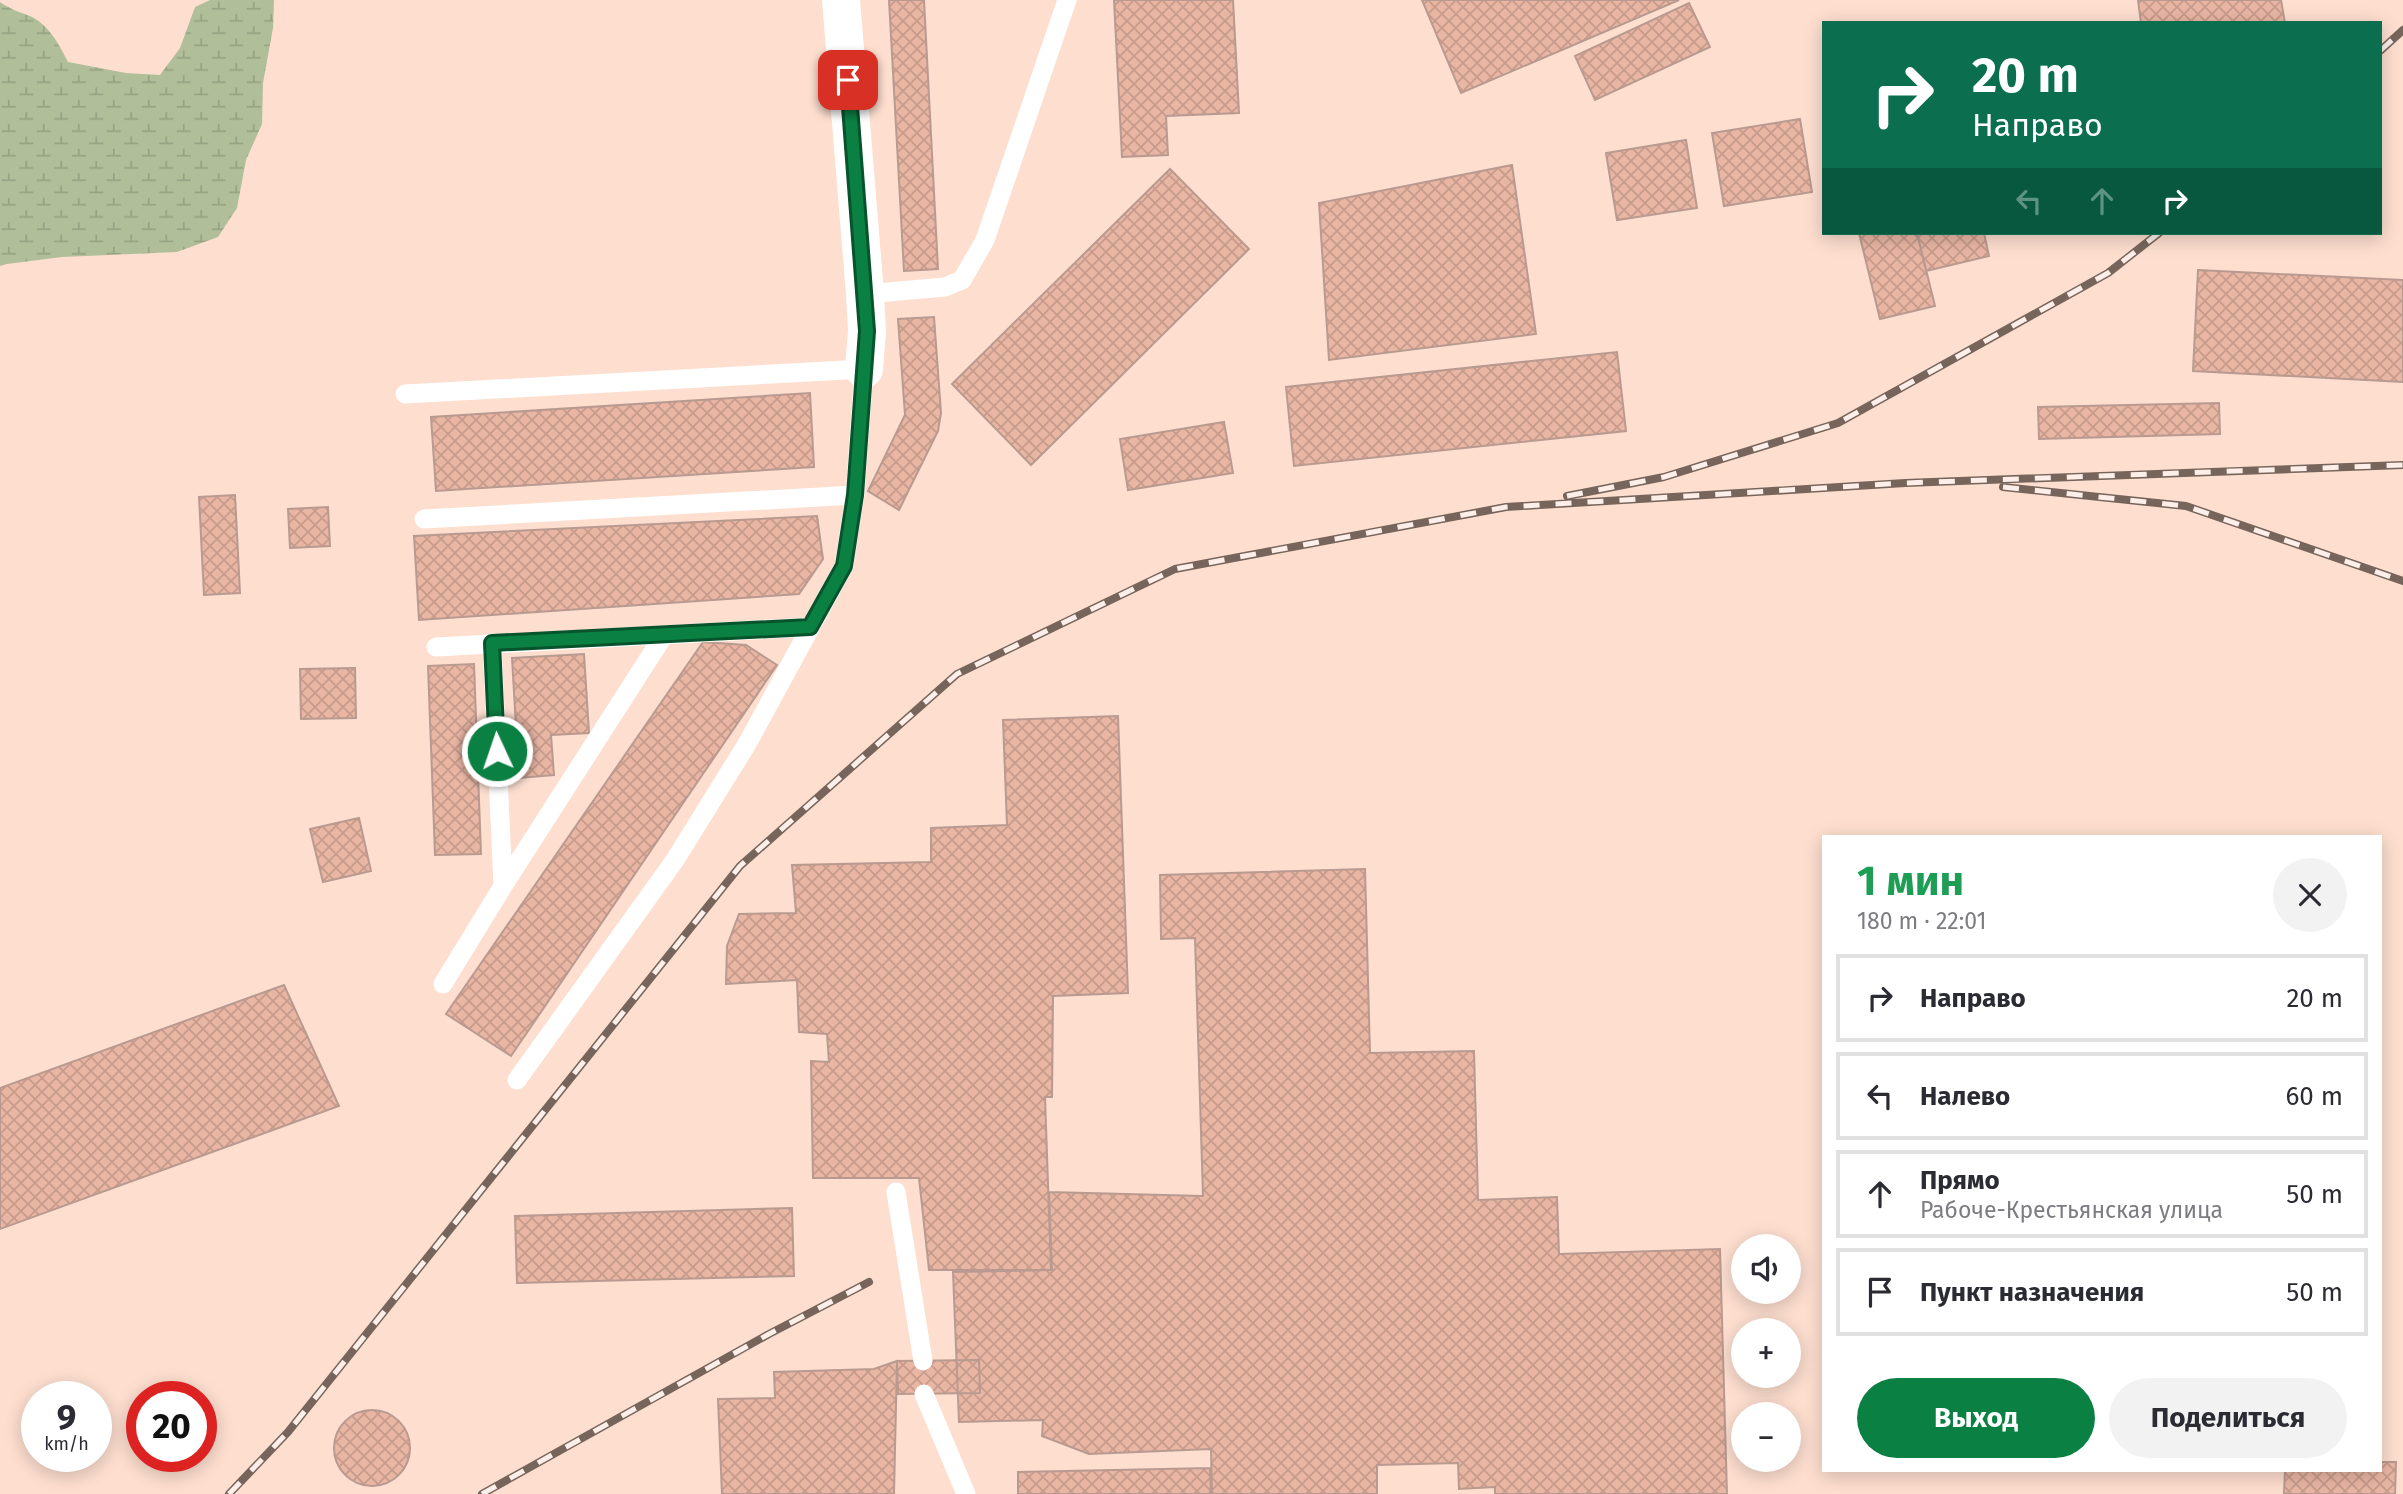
<!DOCTYPE html>
<html lang="ru">
<meta charset="utf-8">
<style>
:root{--surface:#fff;--page:#f2f2f3;--text:#2b2b33;--muted:#7c7c81;--line:#e1e1e2;--accent:#0b8043}
body{margin:0;font-family:"Fira Sans",sans-serif;background:var(--page);color:var(--text);height:100vh;display:flex;flex-direction:column;font-size:26px;white-space:nowrap}
*{box-sizing:border-box;margin:0}
p{font-size:23px;color:var(--muted)}
.icon{flex:none;width:38px;height:38px;fill:none;stroke:currentColor;stroke-width:2;stroke-linecap:round;stroke-linejoin:round}
.map{position:relative;flex:1;overflow:hidden}
.details{position:absolute;left:1822px;top:835px;width:560px;height:637px;display:flex;flex-direction:column;background:var(--surface);border-radius:0px;box-shadow:0 4px 18px #0003}
.details>*{flex:none}
.banner{position:absolute;left:1822px;top:21px;width:560px;height:214px;border-radius:0px;box-shadow:0 4px 18px #0003;background:#0b6e4f;color:#fff;overflow:hidden}
.fabs{position:absolute;left:1731px;top:1234px;display:grid;gap:14px}
.fabs a{display:grid;place-items:center;width:70px;height:70px;border-radius:50%;background:var(--surface);box-shadow:0 4px 18px #0003;font-size:35px}
.speed{position:absolute;left:21px;top:1381px;display:flex;gap:14px;font-size:35px;font-weight:700;text-align:center}
.speed>*{display:grid;place-content:center;width:91px;height:91px;border-radius:50%;background:var(--surface);box-shadow:0 4px 18px #0003;line-height:1}
.speed small{font-size:18px;font-weight:400}
.speed .limit{border:10px solid #d22;background:#fff;color:#111}
.pin{position:absolute;display:grid;place-items:center;width:60px;height:60px;color:#fff;margin:-30px;border-radius:14px;box-shadow:0 4px 10px #0006}
.me{position:absolute;width:77px;margin:-38px;rotate:357deg;stroke-linejoin:round;filter:drop-shadow(0 0 5px #0008)}
.turn{display:flex;align-items:center;gap:24px;height:147px;padding:0 35px;font-size:32px}
.turn .icon{width:91px;height:91px;stroke-width:2.5}
.turn b{display:block;font-size:49px;line-height:60px}
.lanes{display:flex;align-items:center;height:66px;padding:0 35px;background:#0003;justify-content:center;gap:35px;direction:ltr}
.lanes .off{opacity:.35}
.round{display:grid;place-items:center;flex:none;width:74px;height:74px;border-radius:37px;background:var(--page)}
.summary{display:flex;align-items:center;justify-content:space-between;height:119px;padding:0 35px}
h1{font-size:42px;font-weight:700;line-height:52px;color:#1e9e55}
.button{display:flex;gap:14px;margin-top:auto;padding:14px 35px}
.button a{flex:1;height:80px;border-radius:42px;background:var(--accent);color:#fff;font-size:28px;font-weight:700;line-height:80px;text-align:center}
.button a+a{background:var(--page);color:var(--text)}
ul{padding:0;list-style:none}
li{display:flex;align-items:center;gap:21px;height:88px;margin:0 14px 10px;padding:0 21px;border:4px solid var(--line);border-radius:0px}
li div{flex:1}
li b{display:block;font-size:26px}
li em{font-style:normal}
.map>svg:first-child{display:block}
.wetland{fill:url(#wetland-marsh)}
.building{fill:url(#building-cross-hatch);stroke:#b99a90;stroke-width:2}
.lines{fill:none;stroke-linecap:round;stroke-linejoin:round}
.lane{stroke:#fff;stroke-width:19}
.street{stroke:#fff;stroke-width:38}
.rail-casing{stroke:#77655b;stroke-width:8}
.rail{stroke:#fcefea;stroke-width:5;stroke-dasharray:16;stroke-linecap:butt}
.route-casing{stroke:#07532c;stroke-width:18}
.route{stroke:#0b8043;stroke-width:12}
</style>
<div class="map">
<svg width="2403" height="1494" viewBox="0 0 2403 1494">
<defs>
<pattern id="wetland-marsh" width="20" height="14" patternUnits="userSpaceOnUse" patternTransform="scale(1.75)"><rect width="20" height="14" fill="#b0bf9a"/><path d="M1 5h8M5 5V1M11 12h8M15 12V8" fill="none" stroke="#97a383"/></pattern>
<pattern id="building-cross-hatch" width="8" height="8" patternUnits="userSpaceOnUse" patternTransform="scale(1.75)"><rect width="8" height="8" fill="#e9b6a4"/><path d="M0 0l8 8M0 8l8-8" fill="none" stroke="#c79b8c"/></pattern>
</defs>
<rect width="100%" height="100%" fill="#fddecf"/>
<path class="wetland" d="M 210,0 L 274,0 L 273,28 L 263,83 L 262,124 L 246,160 L 237,208 L 218,237 L 177,252 L 62,257 L 7,264 L 0,266 L 0,2 C 10,9 19,12 30,16 C 49,25 59,44 68,62 L 126,73 L 160,75 L 180,48 L 195,7 Z"/>
<path class="building" d="M 889,0 L 924,0 L 938,269 L 904,271 Z
M 1114,0 L 1233,0 L 1239,113 L 1166,116 L 1168,155 L 1122,157 Z
M 1422,0 L 1679,0 L 1461,93 Z
M 2138,0 L 2281,0 L 2285,23 L 2141,23 Z
M 1689,3 L 1710,47 L 1595,100 L 1575,56 Z
M 1800,119 L 1812,192 L 1724,206 L 1712,133 Z
M 1686,140 L 1697,208 L 1617,220 L 1606,153 Z
M 1512,165 L 1536,334 L 1329,360 L 1319,203 Z
M 1170,169 L 1249,249 L 1031,465 L 952,384 Z
M 1859,233 L 1917,233 L 1935,306 L 1880,319 Z
M 1917,233 L 1984,233 L 1989,256 L 1926,271 Z
M 2198,270 L 2403,280 L 2403,382 L 2193,371 Z
M 934,317 L 941,413 L 938,431 L 899,510 L 868,491 L 905,415 L 898,319 Z
M 1617,352 L 1626,431 L 1294,466 L 1286,387 Z
M 810,393 L 814,467 L 436,491 L 431,417 Z
M 2219,403 L 2220,434 L 2039,439 L 2038,407 Z
M 1224,422 L 1233,473 L 1128,490 L 1120,439 Z
M 235,495 L 240,593 L 204,595 L 199,497 Z
M 328,507 L 330,546 L 290,548 L 288,509 Z
M 817,516 L 823,559 L 799,594 L 419,620 L 414,536 Z
M 703,642 L 746,645 L 777,665 L 511,1056 L 446,1014 Z
M 584,654 L 589,733 L 551,735 L 554,775 L 519,778 L 512,658 Z
M 474,664 L 481,854 L 435,855 L 428,666 Z
M 355,668 L 356,718 L 301,719 L 300,669 Z
M 1118,716 L 1128,993 L 1053,996 L 1052,1097 L 1045,1097 L 1051,1270 L 929,1270 L 919,1178 L 813,1178 L 811,1061 L 829,1062 L 827,1034 L 799,1032 L 797,980 L 726,984 L 727,946 L 739,914 L 796,913 L 792,865 L 931,862 L 931,828 L 1007,825 L 1003,720 Z
M 359,818 L 371,871 L 323,882 L 310,829 Z
M 1365,869 L 1370,1053 L 1474,1051 L 1478,1200 L 1557,1197 L 1559,1254 L 1720,1249 L 1727,1494 L 1495,1494 L 1495,1487 L 1459,1489 L 1458,1463 L 1377,1465 L 1377,1494 L 1212,1494 L 1211,1449 L 1089,1454 L 1042,1436 L 1043,1420 L 959,1422 L 953,1272 L 1052,1270 L 1049,1192 L 1203,1196 L 1195,938 L 1161,939 L 1160,875 Z
M 284,985 L 339,1106 L 0,1229 L 0,1088 Z
M 792,1208 L 794,1276 L 517,1283 L 515,1216 Z
M 979,1360 L 980,1393 L 898,1394 L 897,1361 Z
M 897,1361 L 894,1494 L 722,1494 L 718,1399 L 775,1398 L 774,1372 L 874,1369 Z
M334 1448a38 38 0 1 1 76 0a38 38 0 1 1-76 0Z
M 2380,1462 L 2396,1462 L 2395,1494 L 2284,1494 L 2285,1470 L 2380,1470 Z
M 1210,1468 L 1211,1494 L 1018,1494 L 1018,1472 Z"/>
<g class="lines">
<path class="lane" d="M 865,294 L 945,287 L 962,280 L 985,240 L 1067,0
M 405,394 L 864,369 L 855,495 L 844,566 L 747,744 L 675,860 L 517,1080
M 424,519 L 855,495
M 492,643 L 503,886
M 436,647 L 810,627
M 443,984 L 503,886 L 664,635
M 896,1192 L 923,1361
M 924,1394 L 966,1494"/>
<path class="street" d="M 841,0 L 865,294 L 867,331 L 864,369"/>
<defs>
<path id="rail" d="M 2380,51 L 2403,30
M 2003,487 L 2186,506 L 2403,581
M 1567,496 L 1664,477 L 1838,423 L 2108,273 L 2159,233
M 229,1494 L 288,1432 L 740,866 L 957,674 L 1175,569 L 1506,507 L 1905,483 L 2403,465
M 482,1494 L 769,1334 L 869,1282"/>
</defs>
<use href="#rail" class="rail-casing"/>
<use href="#rail" class="rail"/>
</g>
<g class="lines">
<defs>
<path id="route" d="M 497,751 L 492,643 L 810,627 L 844,566 L 855,495 L 867,331 L 848,80"/>
</defs>
<use href="#route" class="route-casing"/>
<use href="#route" class="route"/>
</g>
</svg>
<div class="fabs">
<a><svg class="icon" aria-label="sound" viewBox="0 0 24 24"><path d="M4 9h4l5-4v14l-5-4H4zM17 9q2 3 0 6"/></svg></a>
<a>+</a>
<a>−</a>
</div>
<div class="speed"><div>9<small>km/h</small></div><div class="limit">20</div></div>
<div class="pin" style="left:848px;top:80px;background:#d93025"><svg class="icon" aria-label="arrive" viewBox="0 0 24 24"><path d="M6 21V4h12l-3 4 3 4H6"/></svg></div>
<svg class="me" style="left:497px;top:751px" viewBox="-20 -20 40 40"><circle r="17" fill="#0b8043" stroke="#fff" stroke-width="3"/><path d="M0-11L8 9 0 5-8 9z" fill="#fff"/></svg>
<div class="banner">
<div class="turn"><svg class="icon" aria-label="right" viewBox="0 0 24 24"><path d="M7 20v-9h11M14 6l5 5-5 5"/></svg><div><b>20 m</b>Направо</div></div>
<div class="lanes"><svg class="icon off" aria-label="left" viewBox="0 0 24 24"><path d="M17 20v-9H6M10 6l-5 5 5 5"/></svg><svg class="icon off" aria-label="ahead" viewBox="0 0 24 24"><path d="M12 20V5M6 11l6-6 6 6"/></svg><svg class="icon" aria-label="right" viewBox="0 0 24 24"><path d="M7 20v-9h11M14 6l5 5-5 5"/></svg></div>
</div>
<section class="details">
<div class="summary"><div><h1>1 мин</h1><p>180 m · 22:01</p></div><a class="round"><svg class="icon" aria-label="close" viewBox="0 0 24 24"><path d="M6 6l12 12M18 6L6 18"/></svg></a></div>
<ul>
<li><svg class="icon" aria-label="right" viewBox="0 0 24 24"><path d="M7 20v-9h11M14 6l5 5-5 5"/></svg><div><b>Направо</b></div><em>20 m</em></li>
<li><svg class="icon" aria-label="left" viewBox="0 0 24 24"><path d="M17 20v-9H6M10 6l-5 5 5 5"/></svg><div><b>Налево</b></div><em>60 m</em></li>
<li><svg class="icon" aria-label="ahead" viewBox="0 0 24 24"><path d="M12 20V5M6 11l6-6 6 6"/></svg><div><b>Прямо</b><p>Рабоче-Крестьянская улица</p></div><em>50 m</em></li>
<li><svg class="icon" aria-label="arrive" viewBox="0 0 24 24"><path d="M6 21V4h12l-3 4 3 4H6"/></svg><div><b>Пункт назначения</b></div><em>50 m</em></li>
</ul>
<div class="button"><a>Выход</a><a>Поделиться</a></div>
</section>
</div>
